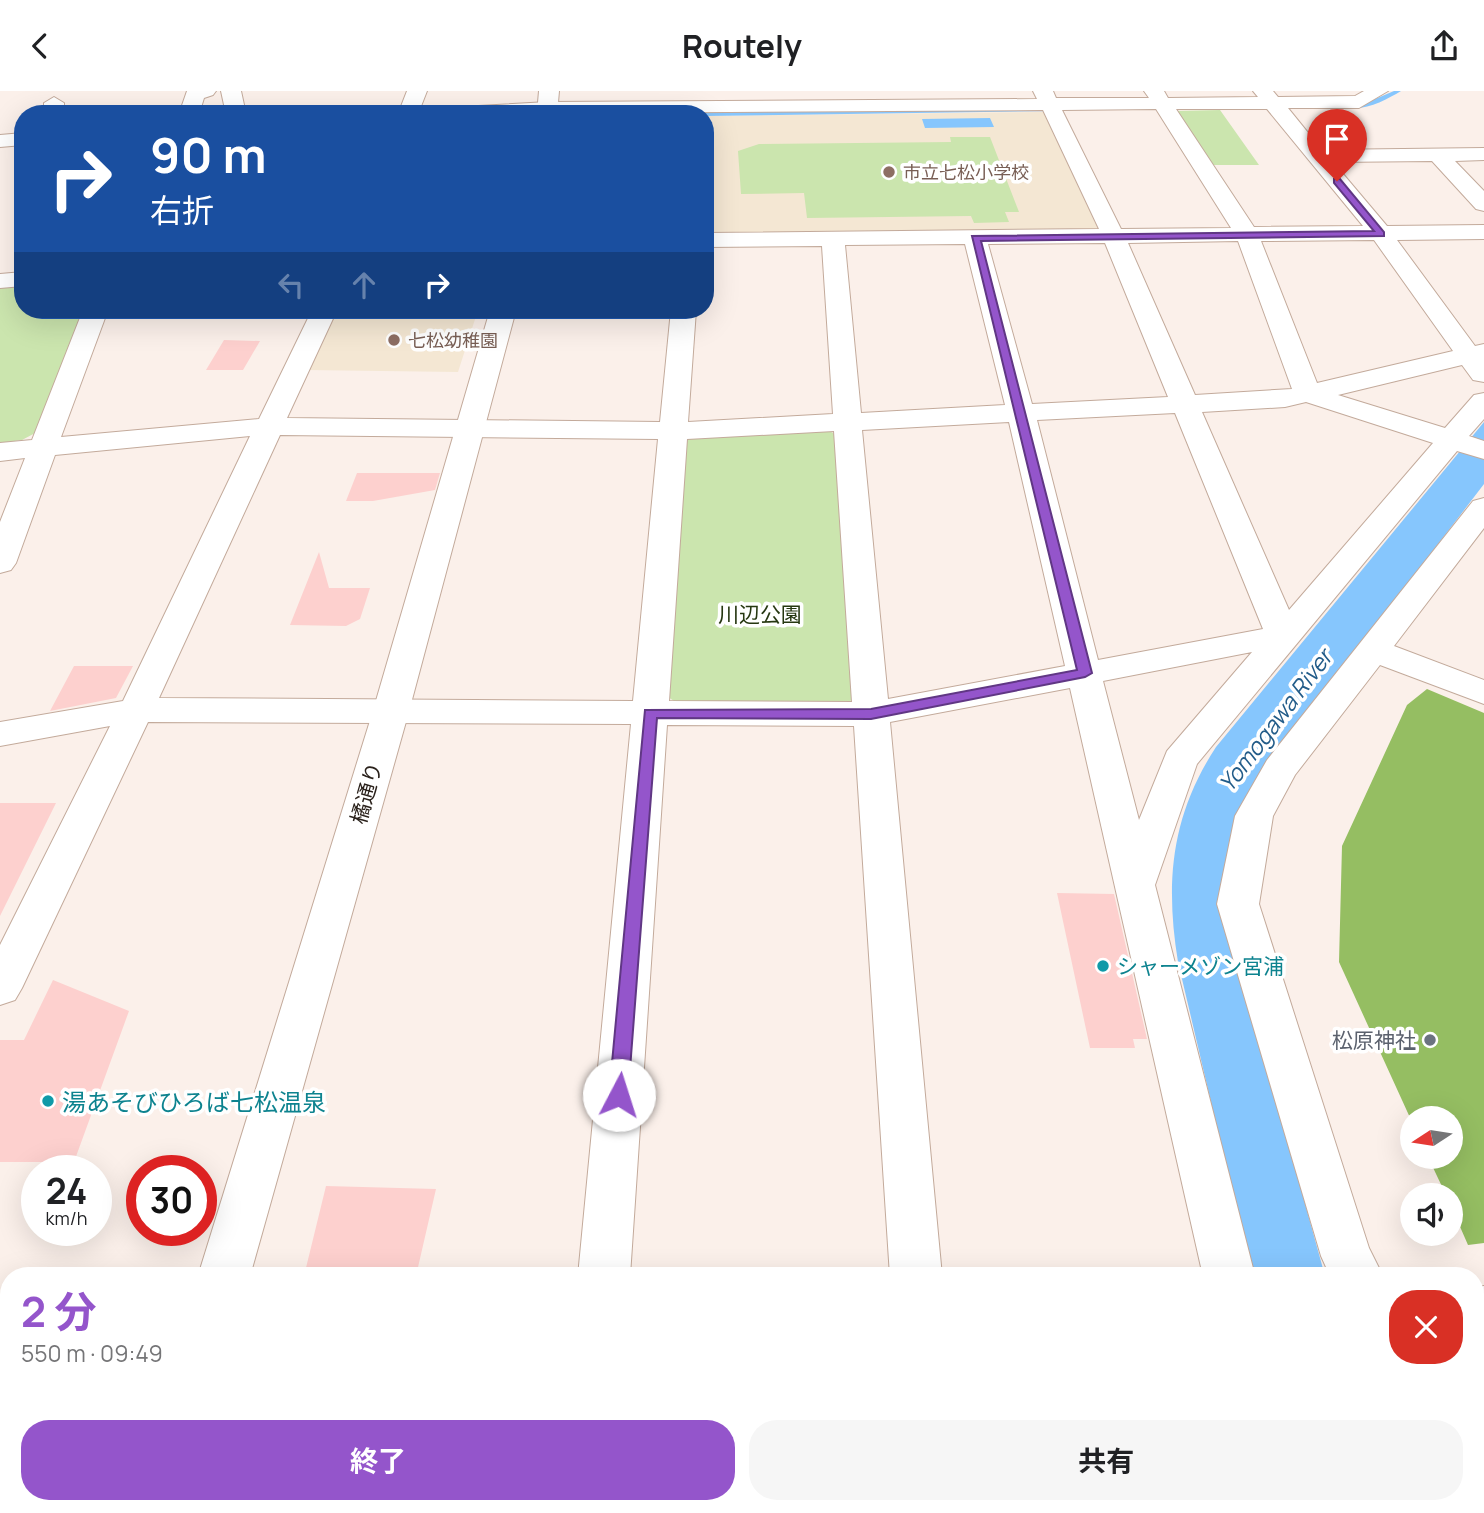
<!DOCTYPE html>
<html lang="ja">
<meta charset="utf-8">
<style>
:root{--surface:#fff;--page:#f6f6f6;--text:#202124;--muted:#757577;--accent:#9455cb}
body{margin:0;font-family:Manrope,"Noto Sans JP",sans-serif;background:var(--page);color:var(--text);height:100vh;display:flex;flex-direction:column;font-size:26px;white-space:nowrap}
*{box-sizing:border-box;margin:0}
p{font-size:23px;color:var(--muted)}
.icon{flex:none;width:38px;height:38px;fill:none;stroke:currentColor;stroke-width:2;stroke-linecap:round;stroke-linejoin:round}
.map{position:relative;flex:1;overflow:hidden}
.drawer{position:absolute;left:0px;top:1176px;width:1484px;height:247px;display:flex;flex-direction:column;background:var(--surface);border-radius:28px 28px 0 0;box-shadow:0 7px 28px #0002}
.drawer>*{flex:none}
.guide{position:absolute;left:14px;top:14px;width:700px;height:214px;border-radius:28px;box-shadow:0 7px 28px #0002;background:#1a4fa0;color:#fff;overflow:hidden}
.needle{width:46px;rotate:258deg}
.buttons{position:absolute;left:1400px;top:1015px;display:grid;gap:14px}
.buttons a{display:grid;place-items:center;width:63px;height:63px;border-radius:50%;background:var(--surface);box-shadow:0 7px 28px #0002;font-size:35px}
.speed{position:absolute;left:21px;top:1064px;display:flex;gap:14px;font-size:35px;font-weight:700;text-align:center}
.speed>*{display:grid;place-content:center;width:91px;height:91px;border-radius:50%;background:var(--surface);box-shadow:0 7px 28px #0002;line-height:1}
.speed small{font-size:18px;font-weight:400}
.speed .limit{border:10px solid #d22;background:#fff;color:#111}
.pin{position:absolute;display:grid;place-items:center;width:60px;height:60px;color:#fff;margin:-72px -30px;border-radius:50% 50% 50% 0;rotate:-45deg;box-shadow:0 0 7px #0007}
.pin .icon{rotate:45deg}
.me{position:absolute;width:77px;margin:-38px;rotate:5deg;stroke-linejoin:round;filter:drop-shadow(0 0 5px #0008)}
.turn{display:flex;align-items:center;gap:24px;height:147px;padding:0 21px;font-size:32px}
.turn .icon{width:91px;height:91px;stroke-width:2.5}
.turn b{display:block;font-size:49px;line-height:60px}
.lanes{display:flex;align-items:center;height:66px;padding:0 21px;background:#0003;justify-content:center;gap:35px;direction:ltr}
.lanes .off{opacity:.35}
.round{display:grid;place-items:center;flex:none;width:74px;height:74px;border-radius:28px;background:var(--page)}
.headline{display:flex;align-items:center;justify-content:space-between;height:119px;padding:0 21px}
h1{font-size:42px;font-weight:700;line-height:52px;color:var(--accent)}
.action{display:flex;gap:14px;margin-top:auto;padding:14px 21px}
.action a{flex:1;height:80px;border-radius:28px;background:var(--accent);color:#fff;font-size:28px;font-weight:700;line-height:80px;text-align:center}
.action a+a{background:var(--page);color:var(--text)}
header{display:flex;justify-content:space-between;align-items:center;height:91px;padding:0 21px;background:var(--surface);font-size:32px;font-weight:700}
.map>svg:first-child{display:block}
.commercial{fill:#fae1e9}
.education{fill:#f4e7d3}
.green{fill:#cbe5ae}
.forest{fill:#95be62}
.water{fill:#86c6fd}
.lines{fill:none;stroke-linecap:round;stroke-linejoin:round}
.stream{fill:#86c6fd;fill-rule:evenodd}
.building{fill:#fdd0ce}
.street-casing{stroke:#c3aa9b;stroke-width:2}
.secondary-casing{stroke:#c3aa9b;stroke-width:2}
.street{fill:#fff;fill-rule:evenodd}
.secondary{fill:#fff;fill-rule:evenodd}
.route{fill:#9455cb;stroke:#603784;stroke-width:2}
.education-dot{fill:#8d6e63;stroke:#fff;stroke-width:2.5}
.culture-dot{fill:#0f9aa8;stroke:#fff;stroke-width:2.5}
.worship-dot{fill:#6b7280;stroke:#fff;stroke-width:2.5}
.labels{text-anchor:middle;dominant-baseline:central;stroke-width:7;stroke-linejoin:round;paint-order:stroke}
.far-education-label{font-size:18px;fill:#785e54;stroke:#fff;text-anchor:start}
.park-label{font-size:21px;fill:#263711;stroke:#fff}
.street-label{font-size:21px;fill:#2a211b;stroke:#fff}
.culture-label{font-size:21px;fill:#0d838f;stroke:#fff;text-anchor:start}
.worship-label{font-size:21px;fill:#5b616d;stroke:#fff;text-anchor:end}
.water-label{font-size:23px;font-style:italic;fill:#225c89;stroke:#fff}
.near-culture-label{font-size:24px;fill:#0d838f;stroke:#fff;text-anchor:start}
</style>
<header><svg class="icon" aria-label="back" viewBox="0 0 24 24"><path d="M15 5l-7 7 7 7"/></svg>Routely<svg class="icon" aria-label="share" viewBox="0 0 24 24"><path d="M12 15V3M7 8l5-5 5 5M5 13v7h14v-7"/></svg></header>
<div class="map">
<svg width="1484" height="1422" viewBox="0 0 1484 1422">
<rect width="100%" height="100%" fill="#fbf0ea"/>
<path class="commercial" d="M 0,1226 L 9,1226 L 9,1354 L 0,1355 Z"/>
<path class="education" d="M 1044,21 L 1100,138 L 1096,141 L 705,143 L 705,25 Z
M 335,219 L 478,219 L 458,281 L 306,279 Z"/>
<path class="green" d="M 1220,19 L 1259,74 L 1211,74 L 1175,20 Z
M 950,46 L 990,46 L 1019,121 L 1005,121 L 1009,131 L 974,132 L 971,125 L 807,127 L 804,102 L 741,103 L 738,60 L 759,53 L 951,51 Z
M 23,193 L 23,219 L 85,219 L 39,340 L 22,349 L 0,352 L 0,195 Z
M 825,338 L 837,344 L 856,607 L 842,614 L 677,612 L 665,604 L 681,349 L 689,345 Z"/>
<path class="forest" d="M 1427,598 L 1484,622 L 1484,1152 L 1468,1154 L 1451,1115 L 1451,1104 L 1446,1104 L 1428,1066 L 1451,1066 L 1451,1027 L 1412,1027 L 1412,1031 L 1339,871 L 1342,755 L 1407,614 Z"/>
<path class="water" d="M 990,27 L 994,36 L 925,37 L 922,28 Z
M 1484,331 L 1484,393 L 1260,686 L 1231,843 L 1325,1185 L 1252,1185 L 1178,871 C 1165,791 1171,725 1216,656 Z
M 1322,1414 L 1405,1414 L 1407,1422 L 1324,1422 Z"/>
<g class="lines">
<path class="stream" d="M 1394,0 L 1401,0 C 1386,9 1364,21 1346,16 L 1361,14 Z
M 1056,17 L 1058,20 L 705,25 L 705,23 L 702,23 L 705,21 Z"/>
</g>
<path class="building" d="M 224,249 L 260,250 L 243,279 L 206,279 Z
M 357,382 L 440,382 L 435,399 L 373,410 L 346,410 Z
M 319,461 L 329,497 L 370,497 L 360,528 L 346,535 L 290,534 Z
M 74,575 L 133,575 L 116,607 L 50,620 Z
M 0,712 L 56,712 L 0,825 Z
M 1057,802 L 1114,803 L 1147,948 L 1133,948 L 1135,957 L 1090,957 Z
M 53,889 L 129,920 L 74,1071 L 0,1071 L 0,949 L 24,949 Z
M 326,1095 L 436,1098 L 416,1185 L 304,1185 Z"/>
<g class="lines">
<defs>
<path id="street" d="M 187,0 L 216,0 L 213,4 L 204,7 L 199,23 L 179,23 Z
M 221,0 L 241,0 L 246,23 L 226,23 Z
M 407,0 L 427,0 L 418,23 L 398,23 Z
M 1033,0 L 1053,0 L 1056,7 L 1149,7 L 1144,0 L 1164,0 L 1168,7 L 1258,6 L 1253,0 L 1273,0 L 1278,6 L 1355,5 L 1364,0 L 1388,0 L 1359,17 L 1288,17 L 1322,59 L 1484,57 L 1484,69 L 1455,70 L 1484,100 L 1484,120 L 1476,118 L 1432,70 L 1333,71 L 1387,135 L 1484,134 L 1484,148 L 1397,149 L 1475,255 L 1484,253 L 1484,291 L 1473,289 L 1462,274 L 1338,304 L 1445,337 L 1474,304 L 1484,302 L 1484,328 L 1469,345 L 1484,350 L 1484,368 L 1457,360 L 1197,673 L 1155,794 L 1255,1185 L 1203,1185 L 1070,597 L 890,631 L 942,1185 L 890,1185 L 854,635 L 667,634 L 630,1185 L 578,1185 L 631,633 L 148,631 L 22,897 L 15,909 L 0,914 L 0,854 L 110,635 L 0,655 L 0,631 L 123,610 L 250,345 L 55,364 L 16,472 L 11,479 L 0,482 L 0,431 L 25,367 L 0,370 L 0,352 L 32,349 L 83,219 L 108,219 L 61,346 L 259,328 L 312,219 L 337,219 L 287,327 L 660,331 L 671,219 L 696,219 L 688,331 L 833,323 L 822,155 L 705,156 L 705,142 L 1099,138 L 1043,19 L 432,23 L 442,17 L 548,11 L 1037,8 ZM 1156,18 L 1231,137 L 1121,138 L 1062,19 ZM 1176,18 L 1267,18 L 1363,135 L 1254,136 ZM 1374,149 L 1453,260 L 1317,292 L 1261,150 ZM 1238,150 L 1292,298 L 1195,304 L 1128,152 ZM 1105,152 L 1168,306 L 1032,313 L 988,153 ZM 965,153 L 1005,314 L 861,322 L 845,154 ZM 1306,311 L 1433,352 L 1289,519 L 1202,321 L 1285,316 ZM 1175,322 L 1263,538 L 1098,569 L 1037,329 ZM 1009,331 L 1065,575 L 888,608 L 862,339 ZM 834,340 L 852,611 L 669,610 L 687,348 ZM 280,344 L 658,348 L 633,610 L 159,607 ZM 1252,561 L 1167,660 L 1139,729 L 1103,590 Z
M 54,6 L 64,12 L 64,23 L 44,23 L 44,12 Z
M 23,42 L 23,54 L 0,56 L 0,44 Z
M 23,181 L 23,195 L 0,197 L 0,183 Z
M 1484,407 L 1484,437 L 1394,555 L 1484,589 L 1484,613 L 1380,574 L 1295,684 L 1273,725 L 1259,813 L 1369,1157 L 1383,1185 L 1330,1185 L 1321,1165 L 1217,813 L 1235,725 L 1267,669 L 1473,410 Z
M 558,1414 L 616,1414 L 616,1422 L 558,1422 Z
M 905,1414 L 963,1414 L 964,1422 L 906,1422 Z
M 1257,1414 L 1315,1414 L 1317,1422 L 1259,1422 Z
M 1410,1414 L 1468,1414 L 1470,1422 L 1412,1422 Z"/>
<path id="secondary" d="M 539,0 L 559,0 L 557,23 L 537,23 Z
M 490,219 L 516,219 L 409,620 L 250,1185 L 198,1185 L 373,620 Z
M 1484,1195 L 1484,1245 L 1475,1246 L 1475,1196 Z
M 87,1414 L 196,1414 L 193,1422 L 84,1422 Z"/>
</defs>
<use href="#street" class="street-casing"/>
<use href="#secondary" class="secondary-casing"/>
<use href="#street" class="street"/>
<use href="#secondary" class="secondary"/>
</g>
<path class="route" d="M 1334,88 L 1340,88 L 1384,141 L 1384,145 L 981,150 L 1092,582 L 1085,586 L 871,628 L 657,627 L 628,1004 L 626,1009 L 619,1012 L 612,1009 L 609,1004 L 645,619 L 871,618 L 1077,579 L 972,145 L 1374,140 L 1334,92 Z"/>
<g class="education-dot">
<circle cx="889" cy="81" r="7"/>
<circle cx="394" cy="249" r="7"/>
</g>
<g class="culture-dot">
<circle cx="1103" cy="875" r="7"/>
<circle cx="48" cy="1010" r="7"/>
</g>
<circle class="worship-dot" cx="1430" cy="949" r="7"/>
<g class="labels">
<g class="far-education-label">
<text x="903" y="81">市立七松小学校</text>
<text x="408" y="249">七松幼稚園</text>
</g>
<g class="park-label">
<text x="760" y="523">川辺公園</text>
</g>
<g class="street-label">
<text transform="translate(366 702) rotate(-74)">橘通り</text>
</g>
<g class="culture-label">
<text x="1117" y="875">シャーメゾン宮浦</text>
</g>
<g class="worship-label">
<text x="1416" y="949">松原神社</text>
</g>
<g class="water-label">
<text transform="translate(1275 629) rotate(-53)">Yomogawa River</text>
</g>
<g class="near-culture-label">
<text x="62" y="1010">湯あそびひろば七松温泉</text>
</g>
</g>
</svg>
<div class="buttons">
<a><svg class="needle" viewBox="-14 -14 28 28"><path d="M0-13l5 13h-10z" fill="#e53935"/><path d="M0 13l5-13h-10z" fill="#757577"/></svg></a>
<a><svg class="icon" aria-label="sound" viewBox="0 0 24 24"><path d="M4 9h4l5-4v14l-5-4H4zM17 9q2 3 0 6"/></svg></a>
</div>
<div class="speed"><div>24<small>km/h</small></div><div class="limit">30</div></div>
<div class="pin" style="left:1337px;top:90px;background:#d93025"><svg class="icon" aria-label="arrive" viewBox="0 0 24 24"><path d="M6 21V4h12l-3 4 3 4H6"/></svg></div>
<svg class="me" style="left:619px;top:1004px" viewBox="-20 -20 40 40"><circle r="19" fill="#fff"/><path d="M0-13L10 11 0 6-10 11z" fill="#9455cb"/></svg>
<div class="guide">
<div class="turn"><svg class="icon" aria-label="right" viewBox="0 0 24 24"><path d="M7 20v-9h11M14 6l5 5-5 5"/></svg><div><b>90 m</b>右折</div></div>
<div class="lanes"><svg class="icon off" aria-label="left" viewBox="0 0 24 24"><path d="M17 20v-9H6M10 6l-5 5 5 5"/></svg><svg class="icon off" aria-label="ahead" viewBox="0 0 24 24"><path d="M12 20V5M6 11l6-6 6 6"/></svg><svg class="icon" aria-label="right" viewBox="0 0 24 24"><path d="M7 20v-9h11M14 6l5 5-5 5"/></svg></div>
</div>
<section class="drawer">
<div class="headline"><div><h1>2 分</h1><p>550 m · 09:49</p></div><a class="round" style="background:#d93025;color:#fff"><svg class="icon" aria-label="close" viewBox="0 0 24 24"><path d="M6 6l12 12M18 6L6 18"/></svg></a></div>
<div class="action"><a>終了</a><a>共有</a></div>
</section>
</div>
